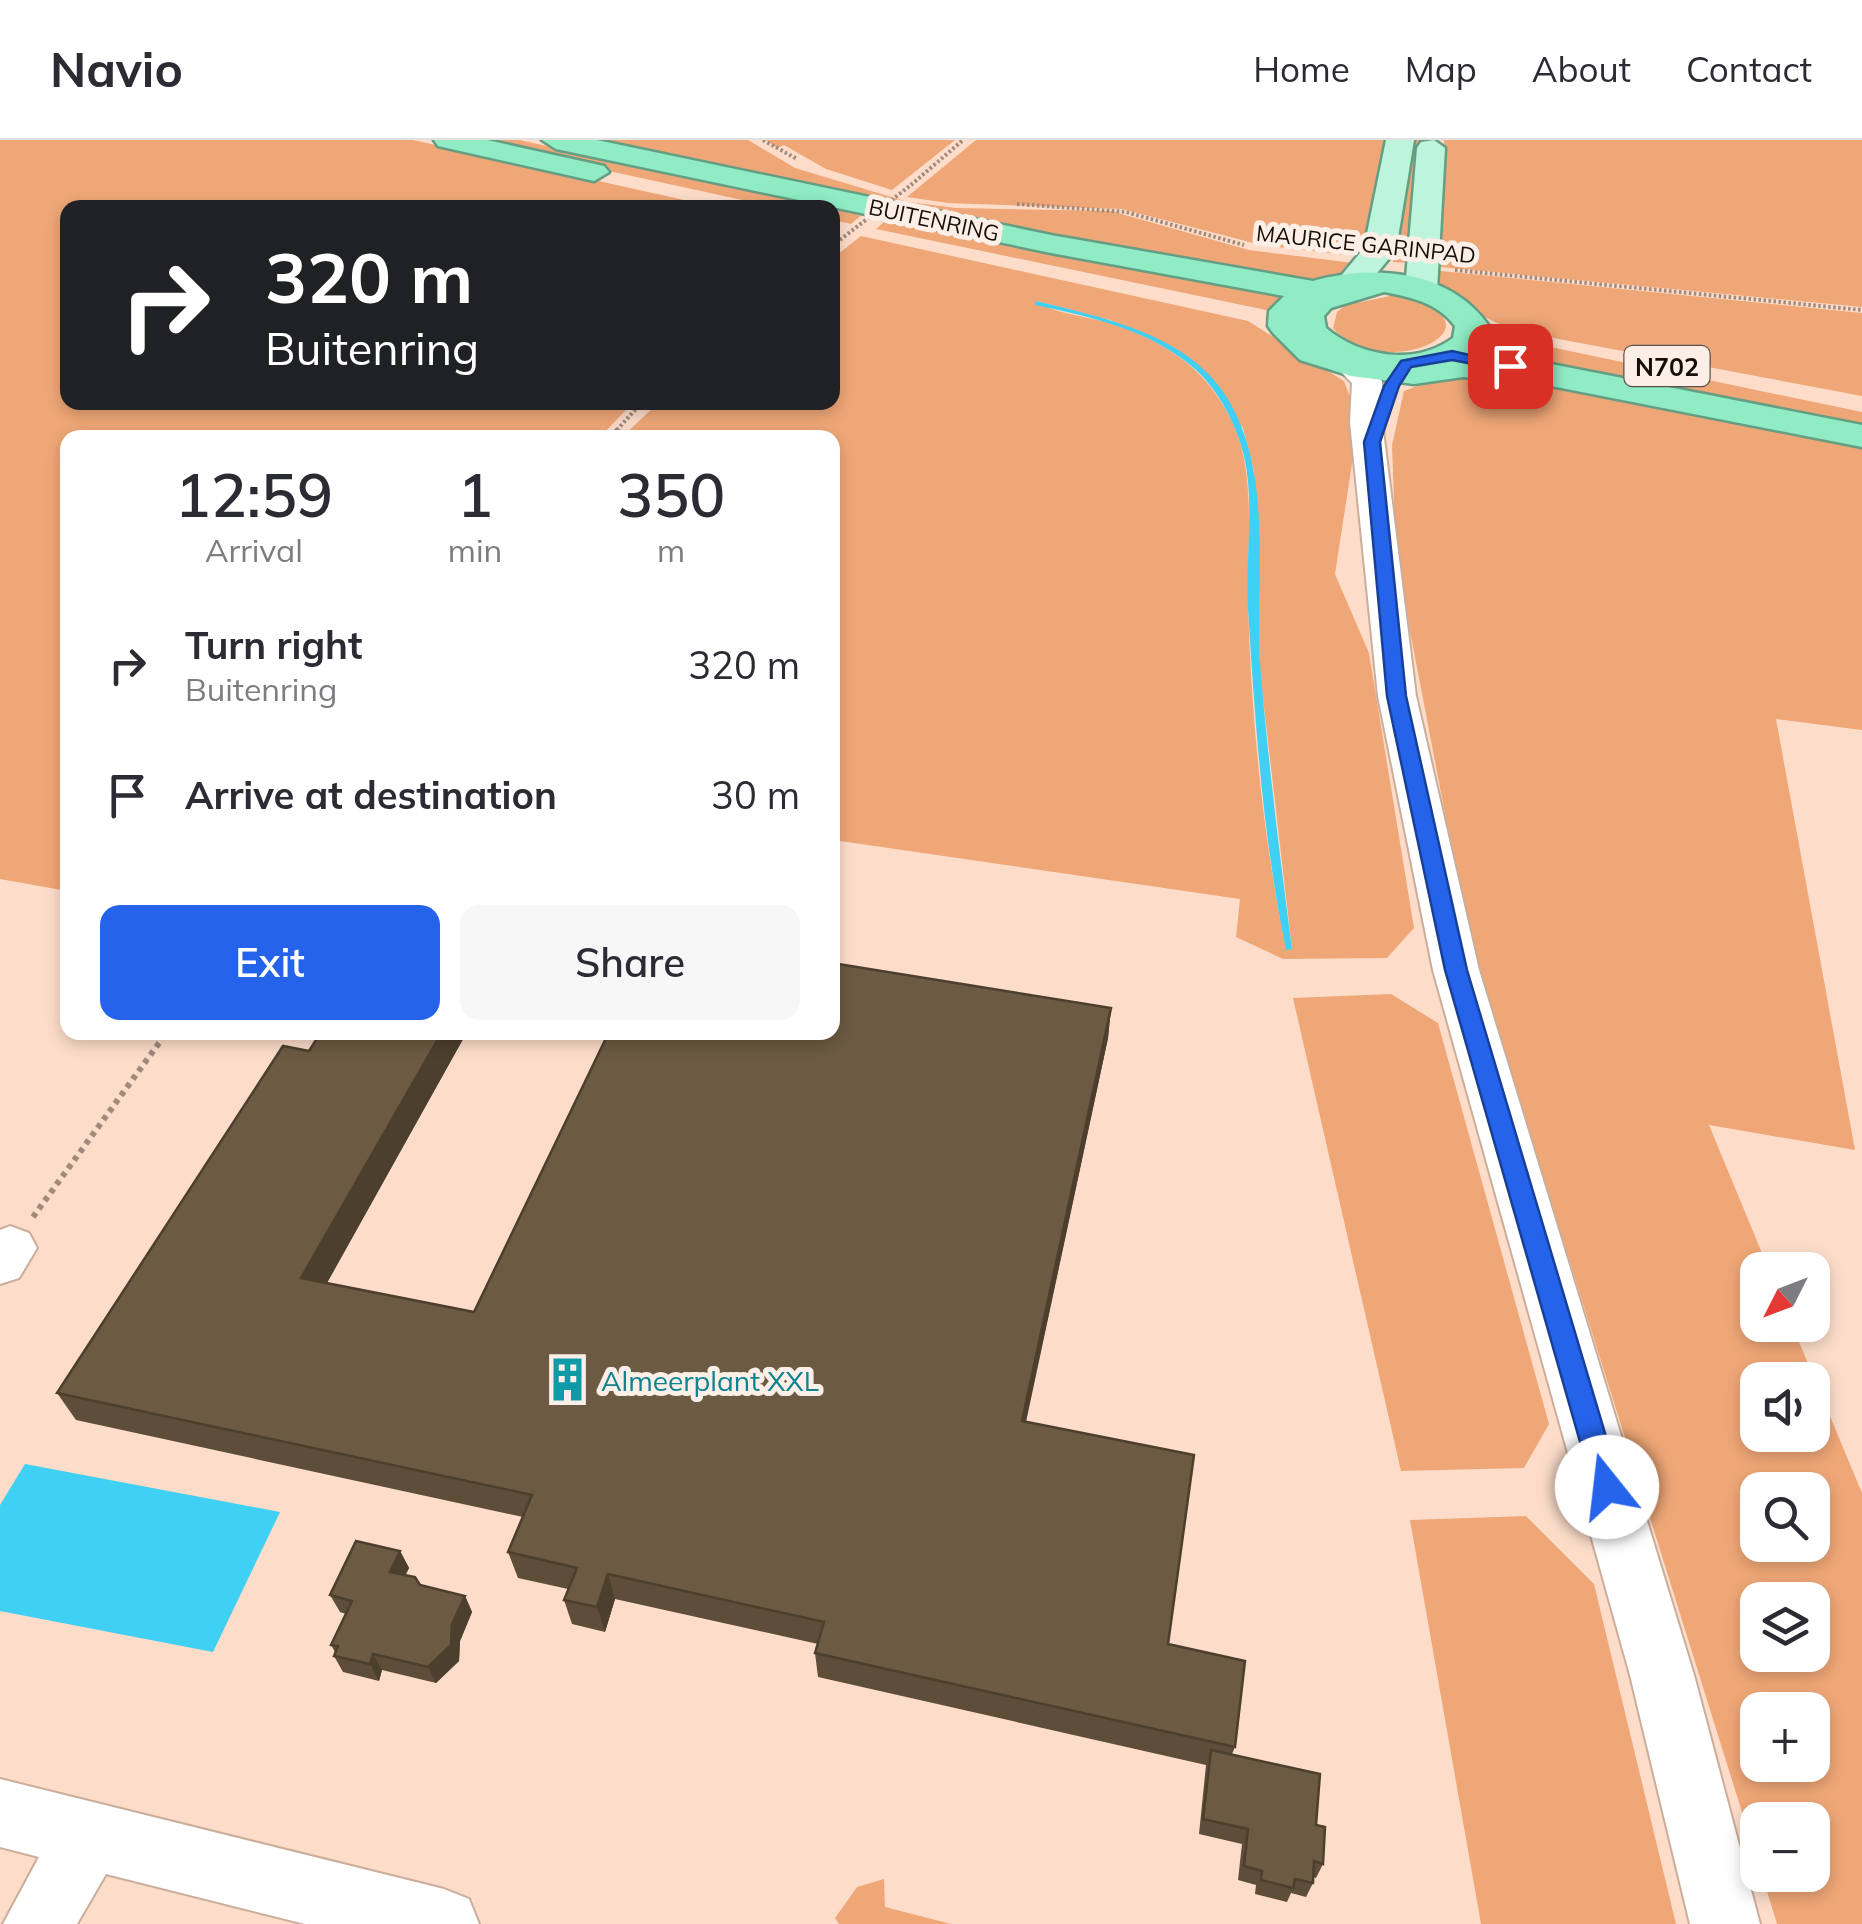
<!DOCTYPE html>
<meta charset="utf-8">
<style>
:root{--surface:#fff;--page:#f7f7f7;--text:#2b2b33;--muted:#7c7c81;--line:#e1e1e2;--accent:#2563eb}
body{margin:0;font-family:Mulish,sans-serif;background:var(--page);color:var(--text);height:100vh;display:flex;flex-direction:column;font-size:38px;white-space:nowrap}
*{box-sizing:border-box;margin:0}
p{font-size:32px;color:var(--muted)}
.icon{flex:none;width:55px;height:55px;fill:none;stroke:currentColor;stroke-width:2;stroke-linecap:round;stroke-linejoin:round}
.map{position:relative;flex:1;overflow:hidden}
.side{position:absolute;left:60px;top:290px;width:780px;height:610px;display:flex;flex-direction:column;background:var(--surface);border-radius:20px;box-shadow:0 5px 15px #0003}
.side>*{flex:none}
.banner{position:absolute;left:60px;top:60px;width:780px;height:210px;border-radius:20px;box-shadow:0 5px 15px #0003;background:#202124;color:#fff;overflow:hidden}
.needle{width:65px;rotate:228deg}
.fabs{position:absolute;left:1740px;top:1112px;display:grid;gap:20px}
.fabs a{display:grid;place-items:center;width:90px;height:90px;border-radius:20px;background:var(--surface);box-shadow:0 5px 15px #0003;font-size:50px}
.pin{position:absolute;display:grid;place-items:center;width:85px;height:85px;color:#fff;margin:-42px;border-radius:20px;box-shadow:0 5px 15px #0006}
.me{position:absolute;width:110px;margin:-55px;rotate:344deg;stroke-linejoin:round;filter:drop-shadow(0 0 8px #0008)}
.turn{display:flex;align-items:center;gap:35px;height:210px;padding:0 40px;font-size:45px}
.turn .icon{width:130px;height:130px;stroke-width:2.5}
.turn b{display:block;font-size:70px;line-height:85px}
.eta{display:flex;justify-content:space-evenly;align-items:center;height:170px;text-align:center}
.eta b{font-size:60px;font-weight:600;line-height:70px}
.cta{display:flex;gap:20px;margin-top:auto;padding:20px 40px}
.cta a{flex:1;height:115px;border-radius:20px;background:var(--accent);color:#fff;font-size:40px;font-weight:600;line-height:115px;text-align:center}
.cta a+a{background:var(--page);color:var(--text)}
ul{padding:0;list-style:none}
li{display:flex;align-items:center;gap:30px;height:130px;padding:0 40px}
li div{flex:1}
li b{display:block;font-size:38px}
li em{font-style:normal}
header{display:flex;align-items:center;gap:60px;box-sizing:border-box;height:140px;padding:0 50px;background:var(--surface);border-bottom:2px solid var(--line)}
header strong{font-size:48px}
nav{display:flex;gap:55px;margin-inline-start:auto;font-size:35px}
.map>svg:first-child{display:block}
.green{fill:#efa777;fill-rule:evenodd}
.water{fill:#3fd0f3}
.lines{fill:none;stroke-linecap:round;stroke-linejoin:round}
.minor-casing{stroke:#cbad9b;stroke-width:4}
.major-casing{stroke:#659e83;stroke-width:5}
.highway-casing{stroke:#659e83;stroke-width:5}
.path-far2{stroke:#a18a7c;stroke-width:4;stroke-dasharray:2.5 2.5;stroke-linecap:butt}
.path-far1{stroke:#a18a7c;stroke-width:5;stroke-dasharray:4 4;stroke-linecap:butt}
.path{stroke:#a18a7c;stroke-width:6;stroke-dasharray:5 5;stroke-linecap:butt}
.minor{fill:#fff;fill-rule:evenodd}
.major{fill:#bcf4dc;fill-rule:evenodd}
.highway{fill:#8fecc5;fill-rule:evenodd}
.path-bridge{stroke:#a18a7c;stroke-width:4;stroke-dasharray:2.5 2.5;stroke-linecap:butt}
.wall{fill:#5d4d39}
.shaded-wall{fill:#4c3f2e}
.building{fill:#6c5a42;stroke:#4c3f2e;stroke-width:2.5}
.route{fill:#2563eb;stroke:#184099;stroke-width:2.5}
.labels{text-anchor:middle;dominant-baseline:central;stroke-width:10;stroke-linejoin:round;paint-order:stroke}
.far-street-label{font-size:22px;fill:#180e08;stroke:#fcefe7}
.shield{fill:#fcefe7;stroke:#5c524b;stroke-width:2.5}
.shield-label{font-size:25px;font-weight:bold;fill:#180e08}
.culture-label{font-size:28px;fill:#0d838f;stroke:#fcefe7;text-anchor:start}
</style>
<header>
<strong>Navio</strong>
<nav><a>Home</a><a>Map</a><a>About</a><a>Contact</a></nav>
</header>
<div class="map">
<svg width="1862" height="1784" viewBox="0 0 1862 1784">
<rect width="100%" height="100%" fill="#fdddca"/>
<path class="green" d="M 0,0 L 413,0 L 716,67 L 68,68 L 68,262 L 630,266 L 600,297 L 68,298 L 67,751 L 0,739 Z
M 467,0 L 519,0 L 863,74 L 851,84 L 833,80 L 832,68 L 774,67 Z
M 579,0 L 748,0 L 795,28 L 908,62 L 956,68 L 1111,71 L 1249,110 L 1361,124 L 1355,131 L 1300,143 L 1256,138 Z
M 766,0 L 955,0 L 892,50 L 826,29 L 784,5 L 777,8 Z
M 976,0 L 1394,0 L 1387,29 L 1378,39 L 1364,117 L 1261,105 L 1122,69 L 948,63 L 907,57 Z
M 1406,0 L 1423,0 L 1410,123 L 1393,122 Z
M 1444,0 L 1862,0 L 1862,167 L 1430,126 L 1445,29 Z
M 890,77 L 1282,153 L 1286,157 L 1271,171 L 876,89 Z
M 861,96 L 1248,181 L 1344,241 L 1351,260 L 1354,311 L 1335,434 L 1369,513 L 1414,788 L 1387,818 L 1283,819 L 1236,797 L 1240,759 L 833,700 L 832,298 L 621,298 L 658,263 L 832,262 L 833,118 ZM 1036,161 L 1110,180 L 1156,199 L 1190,219 L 1243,288 L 1254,331 L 1260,532 L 1292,809 L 1286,809 C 1263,698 1251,577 1248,463 C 1247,415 1253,366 1244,319 C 1239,288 1220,255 1198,233 C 1179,213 1146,196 1121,186 C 1101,179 1046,172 1036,161 Z
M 1431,130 L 1862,173 L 1862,256 L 1516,191 C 1492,182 1437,155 1431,130 Z
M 1395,155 C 1520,183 1382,247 1333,188 L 1337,172 L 1346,165 Z
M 1517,200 L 1862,272 L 1862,290 L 1508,219 Z
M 1452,234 L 1537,240 L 1862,306 L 1862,590 L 1776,579 L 1855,1010 L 1709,985 L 1769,1130 L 1758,1130 L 1758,1185 L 1792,1185 L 1862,1353 L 1862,1784 L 1777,1784 L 1762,1735 L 1812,1735 L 1812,1680 L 1758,1680 L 1757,1720 L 1469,799 L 1396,418 L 1392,305 L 1404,251 ZM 1758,1240 L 1812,1240 L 1812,1295 L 1758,1295 ZM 1758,1350 L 1812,1350 L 1812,1405 L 1758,1405 ZM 1758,1460 L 1812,1460 L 1812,1515 L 1758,1515 ZM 1758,1570 L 1812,1570 L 1812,1625 L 1758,1625 Z
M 1391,854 L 1438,883 L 1549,1284 L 1524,1328 L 1401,1331 L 1293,858 Z
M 1526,1376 L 1594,1444 L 1676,1784 L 1481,1784 L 1410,1380 Z
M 884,1739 L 885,1767 L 951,1784 L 839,1784 L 835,1778 L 857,1747 Z"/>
<path class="water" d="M 1036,161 C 1100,177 1184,193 1224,253 C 1277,333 1253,445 1261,536 C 1269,628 1280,718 1292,809 L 1286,810 C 1263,699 1255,582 1248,469 C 1245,418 1255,365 1244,316 C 1237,286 1219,251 1196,230 C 1152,190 1091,177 1035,165 Z
M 25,1324 L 280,1372 L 213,1512 L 0,1471 L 0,1365 Z"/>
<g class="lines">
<defs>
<path id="minor" d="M 1351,218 L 1362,221 L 1382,241 L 1382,282 L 1416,556 L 1479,830 L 1694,1535 L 1760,1784 L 1690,1784 L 1630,1535 L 1433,830 L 1378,556 L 1350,282 L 1352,243 L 1336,227 Z
M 10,1086 L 29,1093 L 37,1108 L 19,1138 L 0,1144 L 0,1090 Z
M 0,1639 L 444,1749 L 469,1759 L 479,1784 L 305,1784 L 106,1734 L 77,1784 L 3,1784 L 39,1717 L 0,1707 Z"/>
<path id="major" d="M 1386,0 L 1414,0 L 1396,110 L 1364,149 L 1340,149 L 1336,142 L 1364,108 Z
M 1434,0 L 1445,8 L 1437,150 L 1433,157 L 1409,157 L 1405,150 L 1417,8 L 1421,2 Z"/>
<path id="highway" d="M 434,0 L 487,0 L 604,26 L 609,32 L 594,41 L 438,6 Z
M 542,0 L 597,0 L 1051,95 L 1313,141 C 1374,124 1450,130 1489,186 L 1486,202 L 1472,216 L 1541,222 L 1862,285 L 1862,307 L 1541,244 L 1463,237 L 1414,244 L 1351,236 L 1300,220 L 1273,193 L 1268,186 L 1269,171 L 1284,156 L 1051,113 L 556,9 ZM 1384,152 C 1411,157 1438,163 1455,186 L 1453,198 C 1415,226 1361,217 1326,188 L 1324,176 L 1331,168 Z"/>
</defs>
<use href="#minor" class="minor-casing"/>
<use href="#major" class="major-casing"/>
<use href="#highway" class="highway-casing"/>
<path class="path-far2" d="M 763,0 L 797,19
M 911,45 L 963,0
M 1017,64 L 1126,72 L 1244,105
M 1455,130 L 1862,170
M 617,290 L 642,262"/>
<path class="path-far1" d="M 610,298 L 620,287"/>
<path class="path" d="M 33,1077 L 167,892"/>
<use href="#minor" class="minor"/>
<use href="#major" class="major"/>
<use href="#highway" class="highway"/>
<path class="path-bridge" d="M 832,106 L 911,45"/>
</g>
<path class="wall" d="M 1111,868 L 1108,898 L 1026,1282 L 1235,1607 L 1232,1614 L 1316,1685 L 1323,1724 L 1316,1738 L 1313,1737 L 1313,1743 L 1306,1757 L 1291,1753 L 1287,1762 L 1255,1754 L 1256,1745 L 1238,1740 L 1242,1704 L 1199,1694 L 1206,1625 L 818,1537 L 815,1513 L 818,1504 L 615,1459 L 605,1492 L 572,1484 L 564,1460 L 568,1449 L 518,1438 L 508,1412 L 523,1377 L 76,1280 L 57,1253 L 309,911 L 467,892 L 327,1143 L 474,1172 Z
M 400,1411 L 409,1428 L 405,1435 L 420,1445 L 465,1456 L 472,1472 L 460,1501 L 459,1521 L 436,1543 L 382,1530 L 379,1541 L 343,1532 L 334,1516 L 335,1512 L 331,1505 L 346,1474 L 340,1472 L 330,1455 Z"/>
<path class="shaded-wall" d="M 1111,868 L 1108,898 L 1020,1308 L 1022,1281 Z
M 442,892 L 467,892 L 314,1166 L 301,1138 Z
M 400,1411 L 409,1428 L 399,1449 L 390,1432 Z
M 608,1434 L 615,1459 L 605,1492 L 597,1467 Z
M 465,1456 L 472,1472 L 460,1501 L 459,1521 L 436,1543 L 428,1527 L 452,1484 Z
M 373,1514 L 382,1530 L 379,1541 L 370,1524 Z"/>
<path class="building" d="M 832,823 L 1111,868 L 1022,1281 L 1194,1315 L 1168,1504 L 1245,1521 L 1235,1607 L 815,1513 L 824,1482 L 608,1434 L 597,1467 L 564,1460 L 577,1428 L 508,1412 L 532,1355 L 57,1253 L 283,906 L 309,911 L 321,892 L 442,892 L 301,1138 L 474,1172 L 609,892 L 832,892 Z
M 356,1401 L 400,1411 L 390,1432 L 415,1437 L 420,1445 L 465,1456 L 452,1484 L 451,1505 L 428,1527 L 373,1514 L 370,1524 L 334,1516 L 338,1506 L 331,1505 L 352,1461 L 330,1455 Z
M 1211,1610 L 1320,1634 L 1316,1685 L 1325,1687 L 1323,1724 L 1314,1721 L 1313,1743 L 1295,1739 L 1293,1748 L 1261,1740 L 1262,1731 L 1244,1726 L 1248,1689 L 1203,1679 Z"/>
<path class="route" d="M 1452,211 L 1518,226 L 1510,231 L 1452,220 L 1411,227 L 1399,246 L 1380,302 L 1406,556 L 1467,830 L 1621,1347 L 1617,1356 L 1607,1360 L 1597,1356 L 1593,1347 L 1445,830 L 1387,556 L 1364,302 L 1384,246 L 1401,221 Z"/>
<defs>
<symbol id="building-bare" viewBox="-9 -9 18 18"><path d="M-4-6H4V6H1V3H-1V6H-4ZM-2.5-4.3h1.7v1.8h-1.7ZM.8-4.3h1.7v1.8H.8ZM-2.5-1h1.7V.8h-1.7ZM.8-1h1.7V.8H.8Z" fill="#0f9aa8" stroke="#fcefe7" stroke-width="2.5" paint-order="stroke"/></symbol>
</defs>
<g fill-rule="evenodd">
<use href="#building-bare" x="536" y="1208" width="63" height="63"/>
</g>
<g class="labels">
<g class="far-street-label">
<text transform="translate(934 80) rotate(12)">BUITENRING</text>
<text transform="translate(1366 104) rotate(6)">MAURICE GARINPAD</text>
</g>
<rect class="shield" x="1624.5" y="206" width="85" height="40" rx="8"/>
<g class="shield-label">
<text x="1667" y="226">N702</text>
</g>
<g class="culture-label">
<text x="601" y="1240">Almeerplant XXL</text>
</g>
</g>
</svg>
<div class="fabs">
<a><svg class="needle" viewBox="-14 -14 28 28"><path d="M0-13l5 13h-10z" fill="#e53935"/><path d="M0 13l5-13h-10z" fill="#7c7c81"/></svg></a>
<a><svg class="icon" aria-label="sound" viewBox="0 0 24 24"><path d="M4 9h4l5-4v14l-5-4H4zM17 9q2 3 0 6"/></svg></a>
<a><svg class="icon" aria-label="search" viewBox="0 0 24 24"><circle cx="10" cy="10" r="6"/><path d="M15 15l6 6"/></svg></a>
<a><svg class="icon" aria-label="layers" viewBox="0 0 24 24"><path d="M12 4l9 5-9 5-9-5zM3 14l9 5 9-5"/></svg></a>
<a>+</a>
<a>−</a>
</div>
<div class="pin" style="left:1510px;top:226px;background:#d93025"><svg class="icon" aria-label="arrive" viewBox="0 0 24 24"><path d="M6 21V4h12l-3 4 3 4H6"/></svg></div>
<svg class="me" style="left:1607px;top:1347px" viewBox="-20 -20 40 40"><circle r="19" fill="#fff"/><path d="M0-13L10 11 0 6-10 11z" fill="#2563eb"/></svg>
<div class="banner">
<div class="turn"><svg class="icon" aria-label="right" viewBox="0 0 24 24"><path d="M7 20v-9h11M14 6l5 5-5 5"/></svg><div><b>320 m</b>Buitenring</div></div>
</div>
<section class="side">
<div class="eta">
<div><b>12:59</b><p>Arrival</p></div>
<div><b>1</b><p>min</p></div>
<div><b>350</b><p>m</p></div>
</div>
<ul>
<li><svg class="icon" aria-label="right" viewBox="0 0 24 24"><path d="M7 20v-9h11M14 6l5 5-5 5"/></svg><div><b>Turn right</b><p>Buitenring</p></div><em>320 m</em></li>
<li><svg class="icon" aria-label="arrive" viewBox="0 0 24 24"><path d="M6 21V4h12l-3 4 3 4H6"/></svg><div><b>Arrive at destination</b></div><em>30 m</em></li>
</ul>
<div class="cta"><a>Exit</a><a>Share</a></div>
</section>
</div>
